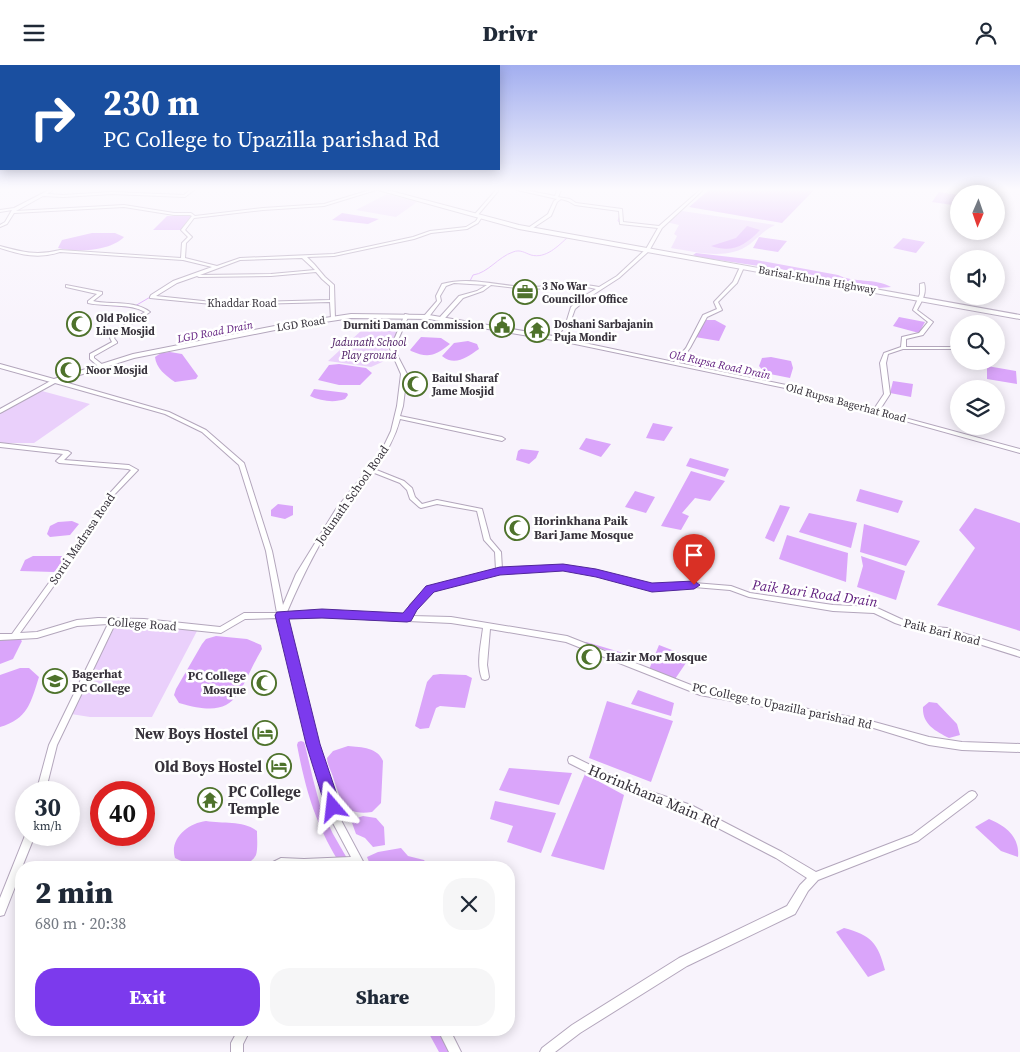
<!DOCTYPE html>
<meta charset="utf-8">
<style>
:root{--surface:#fff;--page:#f6f6f7;--text:#1f2937;--muted:#747a83;--accent:#7c3aed}
body{margin:0;font-family:"Source Serif 4",serif;background:var(--page);color:var(--text);height:100vh;display:flex;flex-direction:column;font-size:19px;white-space:nowrap}
*{box-sizing:border-box;margin:0}
p{font-size:16px;color:var(--muted)}
.icon{flex:none;width:28px;height:28px;fill:none;stroke:currentColor;stroke-width:2;stroke-linecap:round;stroke-linejoin:round}
.map{position:relative;flex:1;overflow:hidden}
.sheet{position:absolute;left:15px;top:796px;width:500px;height:175px;display:flex;flex-direction:column;background:var(--surface);border-radius:20px;box-shadow:0 2px 12px #0003}
.sheet>*{flex:none}
.hud{position:absolute;left:0px;top:0px;width:500px;height:105px;box-shadow:0 2px 12px #0003;background:#1a4fa0;color:#fff;overflow:hidden}
.needle{width:32px;rotate:182deg}
.fabs{position:absolute;left:950px;top:120px;display:grid;gap:10px}
.fabs a{display:grid;place-items:center;width:55px;height:55px;border-radius:50%;background:var(--surface);box-shadow:0 2px 12px #0003;font-size:25px}
.speed{position:absolute;left:15px;top:716px;display:flex;gap:10px;font-size:25px;font-weight:700;text-align:center}
.speed>*{display:grid;place-content:center;width:65px;height:65px;border-radius:50%;background:var(--surface);box-shadow:0 2px 12px #0003;line-height:1}
.speed small{font-size:12px;font-weight:400}
.speed .limit{border:8px solid #d22;background:#fff;color:#111}
.pin{position:absolute;display:grid;place-items:center;width:42px;height:42px;color:#fff;margin:-51px -21px;border-radius:50% 50% 50% 0;rotate:-45deg;box-shadow:0 0 5px #0007}
.pin .icon{rotate:45deg}
.me{position:absolute;width:55px;margin:-28px;rotate:343deg;stroke-linejoin:round;filter:drop-shadow(0 0 4px #0008)}
.turn{display:flex;align-items:center;gap:18px;height:105px;padding:0 20px;font-size:22px}
.turn .icon{width:65px;height:65px;stroke-width:2.5}
.turn b{display:block;font-size:35px;line-height:42px}
.round{display:grid;place-items:center;flex:none;width:52px;height:52px;border-radius:20px;background:var(--page)}
.head{display:flex;align-items:center;justify-content:space-between;height:85px;padding:0 20px}
h1{font-size:30px;font-weight:800;line-height:38px}
.primary-button{display:flex;gap:10px;margin-top:auto;padding:10px 20px}
.primary-button a{flex:1;height:58px;border-radius:20px;background:var(--accent);color:#fff;font-size:20px;font-weight:800;line-height:58px;text-align:center}
.primary-button a+a{background:var(--page);color:var(--text)}
header{display:flex;justify-content:space-between;align-items:center;height:65px;padding:0 20px;background:var(--surface);font-size:22px;font-weight:800}
.map>svg:first-child{display:block}
.green{fill:#ead0fb}
.water{fill:#daa5fa}
.lines{fill:none;stroke-linecap:round;stroke-linejoin:round}
.stream-far1{stroke:#daa5fa;stroke-width:1}
.stream{stroke:#daa5fa;stroke-width:2}
.canal{fill:#daa5fa;fill-rule:evenodd}
.minor-casing{stroke:#b3a6bc;stroke-width:2}
.major-casing{stroke:#b3a6bc;stroke-width:2}
.highway-casing{stroke:#b3a6bc;stroke-width:2}
.minor{fill:#fff;fill-rule:evenodd}
.major{fill:#fff;fill-rule:evenodd}
.highway{fill:#fff;fill-rule:evenodd}
.route{fill:#7c3aed;stroke:#51269a}
.labels{text-anchor:middle;dominant-baseline:central;stroke-width:5;stroke-linejoin:round;paint-order:stroke}
.far-street-label{font-size:11px;fill:#37323b;stroke:#fff}
.far-poi-label{font-size:11px;font-weight:bold;fill:#37323b;stroke:#fff;text-anchor:start}
.far-water-label{font-size:11px;font-style:italic;fill:#5d197c;stroke:#fff}
.far-park-label{font-size:11px;font-style:italic;fill:#45135d;stroke:#fff}
.street-label{font-size:12px;fill:#37323b;stroke:#fff}
.poi-label{font-size:12px;font-weight:bold;fill:#37323b;stroke:#fff;text-anchor:start}
.water-label{font-size:14px;font-style:italic;fill:#5d197c;stroke:#fff}
.near-poi-label{font-size:15px;font-weight:bold;fill:#37323b;stroke:#fff;text-anchor:end}
.near-street-label{font-size:15px;fill:#37323b;stroke:#fff}
</style>
<header><svg class="icon" aria-label="menu" viewBox="0 0 24 24"><path d="M4 6h16M4 12h16M4 18h16"/></svg>Drivr<svg class="icon" aria-label="person" viewBox="0 0 24 24"><circle cx="12" cy="8" r="4"/><path d="M4 21q1-7 8-7t8 7"/></svg></header>
<div class="map">
<svg width="1020" height="987" viewBox="0 0 1020 987">
<rect width="100%" height="100%" fill="#f8f3fc"/>
<path class="green" d="M 387,129 L 417,137 L 396,152 L 356,145 Z
M 682,146 L 775,160 C 764,165 759,172 750,179 C 728,196 696,187 671,183 L 677,171 L 674,169 L 679,160 L 666,157 Z
M 362,265 L 398,266 L 388,285 L 391,293 L 371,302 L 328,296 Z
M 42,326 L 90,339 L 34,378 L 0,378 L 0,349 Z
M 119,558 L 197,566 L 152,652 L 90,652 L 71,649 L 115,561 Z"/>
<path class="water" d="M 709,125 L 814,125 L 782,158 L 689,142 Z
M 939,127 L 959,130 L 959,141 L 932,137 Z
M 342,148 L 379,154 L 368,159 L 332,155 Z
M 167,151 L 195,151 L 182,165 L 153,165 Z
M 747,161 L 760,165 C 745,181 732,188 711,181 L 736,173 Z
M 92,168 L 115,168 L 124,172 C 111,186 75,188 58,183 L 62,175 Z
M 759,172 L 787,176 L 778,187 L 753,183 Z
M 903,173 L 925,177 L 916,188 L 893,183 Z
M 696,188 L 756,195 L 838,210 C 853,218 876,213 891,222 L 879,223 L 780,204 L 698,192 L 693,190 Z
M 899,252 L 925,257 L 919,268 L 893,261 Z
M 705,255 L 715,255 L 726,261 L 719,276 L 695,272 Z
M 421,272 L 441,273 L 450,279 C 436,290 429,294 411,286 L 410,285 Z
M 468,276 L 477,279 L 479,284 C 467,292 455,302 442,291 L 454,278 Z
M 170,287 L 182,289 L 198,311 L 196,314 L 175,317 C 166,311 156,303 155,292 L 161,288 Z
M 771,292 L 791,296 L 793,303 L 790,313 L 765,308 L 759,301 L 762,293 Z
M 339,299 L 366,303 L 372,308 L 360,320 L 339,320 L 318,315 L 329,300 Z
M 987,301 L 1016,306 L 1017,319 L 987,314 Z
M 893,316 L 913,319 L 911,332 L 890,328 Z
M 314,324 L 347,328 L 348,330 L 345,334 C 334,338 321,336 310,331 Z
M 653,358 L 673,362 L 664,376 L 646,373 Z
M 586,373 L 611,379 L 601,392 L 579,384 Z
M 521,384 L 539,386 L 536,393 L 529,399 L 516,395 L 518,386 Z
M 690,393 L 729,404 L 725,412 L 686,401 Z
M 691,406 L 725,416 L 710,436 L 695,433 L 682,448 L 689,451 L 681,465 L 661,461 Z
M 860,424 L 903,436 L 898,448 L 856,436 Z
M 635,426 L 655,432 L 646,448 L 625,442 Z
M 278,439 L 293,441 L 293,450 L 285,454 L 271,451 L 271,445 Z
M 780,440 L 790,442 L 774,477 L 765,473 Z
M 975,443 L 1020,458 L 1020,566 L 937,540 L 975,483 L 959,465 Z
M 809,448 L 857,458 L 851,483 L 799,467 Z
M 72,456 L 79,459 L 70,470 L 50,472 L 47,469 L 50,461 L 58,457 Z
M 864,459 L 920,476 L 906,501 L 860,487 Z
M 787,470 L 848,488 L 846,517 L 779,494 Z
M 33,491 L 62,491 L 63,497 L 54,507 L 20,506 L 25,495 Z
M 861,491 L 905,506 L 896,535 L 857,522 L 863,501 Z
M 216,571 L 247,574 L 261,580 L 262,584 C 236,628 240,656 179,638 L 174,630 L 176,624 L 202,579 L 206,574 Z
M 19,573 L 22,576 L 13,594 L 0,599 L 0,574 Z
M 659,580 L 690,592 L 673,617 L 648,607 Z
M 20,603 L 29,603 L 39,612 C 31,637 28,654 0,662 L 0,610 Z
M 440,609 L 466,610 L 472,613 L 465,643 L 440,641 L 436,643 L 429,663 L 420,664 L 415,661 L 427,617 L 433,610 Z
M 638,625 L 674,638 L 671,651 L 631,639 Z
M 607,636 L 673,656 L 651,717 L 589,693 Z
M 929,637 L 937,638 L 957,659 L 960,670 L 949,673 C 935,666 922,659 923,642 Z
M 348,681 C 362,682 378,683 383,696 L 381,738 L 372,747 C 343,751 341,736 333,712 C 331,706 327,699 327,693 L 333,686 Z
M 509,703 L 572,708 L 559,740 L 499,725 Z
M 585,709 L 624,730 L 604,805 L 551,791 Z
M 495,736 L 556,748 L 541,788 L 507,777 L 513,761 L 490,754 Z
M 363,751 L 376,753 L 384,762 L 385,780 L 373,782 L 365,773 L 356,769 L 351,755 Z
M 989,754 C 1006,761 1020,772 1018,792 L 1001,786 L 975,762 Z
M 206,756 C 223,759 243,755 257,766 C 257,772 258,784 256,790 C 245,812 192,803 175,793 C 169,774 188,758 206,756 Z
M 401,783 L 408,791 L 424,795 L 429,802 L 371,802 L 367,792 L 378,787 Z
M 844,863 C 871,870 878,878 885,905 L 868,912 L 836,867 Z"/>
<g class="lines">
<path class="stream-far1" d="M 517,125 L 529,128
M 494,131 L 500,125
M 340,136 L 376,125
M 593,142 L 603,144
M 273,144 L 320,141
M 620,149 L 618,156 L 621,158
M 206,152 L 251,146
M 307,192 L 320,191
M 311,196 L 318,204
M 469,218 L 473,210 C 488,208 498,192 513,187 C 520,184 525,188 531,190 C 546,194 558,181 568,172
M 94,239 L 138,243
M 135,241 L 152,231
M 64,311 L 79,306"/>
<path class="stream" d="M 586,578 L 650,597"/>
<path class="canal" d="M 301,676 L 304,677 L 305,680 L 313,714 L 321,744 L 333,769 L 352,802 L 342,802 C 316,761 306,727 297,680 L 298,677 Z
M 427,965 L 439,965 L 451,987 L 439,987 Z"/>
<defs>
<path id="minor" d="M 49,125 L 53,125 L 47,129 L 63,130 L 112,127 L 184,130 L 190,125 L 194,125 L 185,132 L 112,129 L 63,132 L 43,131 L 16,146 L 124,140 L 174,148 L 191,148 L 195,151 L 263,143 L 324,139 L 370,125 L 376,125 L 324,141 L 263,145 L 194,153 L 185,165 L 192,172 L 186,178 L 185,193 L 217,201 L 240,193 L 334,189 L 413,172 L 430,166 L 466,162 L 476,156 L 479,151 L 482,152 L 478,158 L 467,164 L 431,168 L 414,174 L 334,191 L 307,192 L 314,199 L 325,212 L 334,220 L 335,254 L 333,255 L 331,254 L 330,237 L 222,240 L 150,233 L 150,232 L 151,230 L 173,216 L 212,202 L 183,195 L 60,187 C 39,194 21,190 0,183 L 0,181 C 22,187 37,191 60,185 L 181,193 L 182,178 L 188,172 L 181,165 L 192,151 L 190,150 L 174,150 L 124,142 L 14,148 L 7,159 L 0,162 L 0,160 L 5,157 L 12,145 L 0,147 L 0,145 L 14,143 ZM 302,193 L 315,205 L 271,209 L 200,210 L 240,195 ZM 316,207 L 322,214 L 330,221 L 330,235 L 222,238 L 156,231 L 177,218 L 197,211 L 199,212 L 271,211 Z
M 496,125 L 499,125 L 477,151 L 475,151 L 475,149 Z
M 517,125 L 525,125 L 555,131 L 557,125 L 561,125 L 558,132 L 570,134 L 576,138 L 622,144 L 623,157 L 659,161 L 700,125 L 703,125 L 662,163 L 649,186 L 619,213 L 588,233 L 575,244 L 571,255 L 556,272 L 674,297 L 686,283 L 703,250 L 717,244 L 714,237 L 733,217 L 740,202 L 742,201 L 744,202 L 737,218 L 718,237 L 722,245 L 707,252 L 690,283 L 679,298 L 791,321 L 874,344 L 884,329 L 880,298 L 884,288 L 901,282 L 902,272 L 919,268 L 928,257 L 913,245 L 920,229 L 920,219 L 924,218 C 927,228 922,236 917,245 L 933,257 L 923,270 L 906,274 L 906,282 L 951,282 L 957,272 L 959,271 L 959,277 L 955,284 L 903,284 L 888,289 L 886,298 L 890,329 L 879,346 L 1020,384 L 1020,388 L 790,324 L 551,274 L 551,272 L 567,255 L 571,242 L 584,231 L 596,224 L 587,222 L 525,224 L 491,220 L 483,226 L 463,233 L 446,252 L 444,254 L 440,254 L 440,252 L 459,231 L 477,226 L 487,220 L 454,218 L 446,221 L 440,231 L 441,236 L 428,253 L 424,253 L 424,251 L 437,236 L 436,231 L 442,219 C 470,211 498,221 526,222 C 550,222 575,217 599,222 L 617,211 L 646,184 L 658,163 L 620,159 L 619,146 L 575,140 L 568,136 L 561,134 L 557,137 L 551,151 L 530,165 L 528,165 L 528,163 L 548,149 L 554,136 L 557,134 Z
M 66,220 L 102,227 L 102,229 L 93,236 C 111,240 135,235 150,247 L 117,269 L 114,273 L 117,277 L 117,278 L 94,291 L 94,293 L 103,300 L 103,302 L 99,302 L 90,294 L 90,289 L 112,277 L 110,273 L 113,267 L 145,247 C 130,238 106,242 88,238 L 88,236 L 97,229 L 66,222 Z
M 405,249 L 409,250 L 394,284 L 407,309 L 403,341 L 400,351 L 502,372 L 505,374 L 502,376 L 400,354 C 395,373 386,389 374,404 L 404,416 L 412,423 L 415,432 L 422,439 L 437,435 L 482,444 L 490,474 L 501,487 L 502,504 L 563,500 L 596,506 L 652,521 L 694,518 L 731,521 L 750,528 L 833,540 L 875,542 L 901,554 L 922,561 L 947,563 L 1020,586 L 1020,592 L 947,569 L 919,566 L 895,558 L 874,548 L 833,546 L 749,532 L 730,525 L 694,522 L 652,525 L 596,510 L 563,504 L 500,508 L 432,526 L 416,544 L 412,551 L 451,552 L 567,571 L 701,624 L 867,655 L 929,672 L 962,677 L 1020,679 L 1020,687 L 962,685 L 929,680 L 867,661 L 700,630 L 566,577 L 490,564 L 487,600 L 489,612 L 488,614 L 485,615 L 482,614 C 476,598 481,580 483,563 L 451,558 L 322,552 L 285,553 L 317,679 L 342,757 L 366,802 L 356,802 L 355,801 L 323,802 L 267,802 L 269,799 L 281,793 L 304,794 L 351,792 L 333,758 L 309,679 L 278,553 L 245,554 L 221,568 L 144,560 L 115,559 L 57,680 L 45,728 L 36,728 L 49,680 L 108,559 L 77,561 L 37,573 L 0,575 L 0,569 L 12,569 L 69,490 L 110,428 L 131,405 L 128,404 L 59,398 L 56,396 L 63,389 L 0,382 L 0,378 L 68,386 L 71,388 L 64,395 L 129,400 L 138,405 L 114,430 L 73,494 L 20,568 L 37,567 L 77,555 L 98,553 L 144,554 L 220,562 L 244,548 L 277,548 L 266,486 L 239,400 L 202,367 L 165,349 L 55,318 L 2,347 L 0,348 L 0,344 L 54,314 L 169,347 L 206,365 L 244,398 L 272,486 L 283,540 L 296,509 L 336,444 L 367,405 L 366,404 L 367,403 L 369,402 L 380,389 L 391,366 L 397,341 L 401,309 L 390,284 ZM 372,407 L 400,418 L 407,425 L 410,434 L 419,442 L 421,443 L 437,439 L 477,446 L 484,475 L 495,487 L 496,505 L 427,522 L 410,540 L 405,550 L 322,546 L 287,547 C 302,512 320,475 342,444 C 352,431 362,419 372,407 Z
M 572,691 L 631,720 L 691,740 L 782,787 L 816,807 L 912,770 L 969,727 L 972,726 L 975,727 L 977,730 L 975,733 L 918,776 L 818,815 L 808,826 L 795,849 L 687,901 L 580,968 L 555,987 L 540,987 L 542,983 L 572,960 L 679,893 L 787,841 L 800,820 L 807,813 L 776,793 L 685,746 L 625,726 L 569,698 L 568,695 L 569,692 Z
M 26,768 L 26,770 L 35,770 L 18,812 L 21,812 L 21,822 L 15,822 L 4,850 L 0,851 L 0,833 Z
M 238,965 L 250,965 L 243,979 L 243,987 L 231,987 L 231,978 Z
M 438,965 L 450,965 L 461,987 L 449,987 Z"/>
<path id="major" d="M 351,249 L 429,250 L 553,271 L 556,273 L 553,275 L 429,254 L 351,253 L 285,263 L 134,293 L 54,318 L 0,303 L 0,299 L 54,314 L 133,289 L 285,259 Z"/>
<path id="highway" d="M 378,125 L 387,125 L 519,160 L 1020,250 L 1020,254 L 519,164 Z"/>
</defs>
<use href="#minor" class="minor-casing"/>
<use href="#major" class="major-casing"/>
<use href="#highway" class="highway-casing"/>
<use href="#minor" class="minor"/>
<use href="#major" class="major"/>
<use href="#highway" class="highway"/>
</g>
<linearGradient id="sky" x2="0" y2="1"><stop stop-color="#a2aeef"/><stop offset="0.47" stop-color="#fcfafe"/><stop offset="1" stop-color="#fcfafe" stop-opacity="0"/></linearGradient>
<rect width="1020" height="264" fill="url(#sky)"/>
<path class="route" d="M 563,499 L 596,504 L 652,518 L 694,516 L 700,520 L 694,524 L 652,527 L 596,512 L 563,506 L 500,510 L 434,527 L 417,545 L 411,556 L 407,557 L 322,553 L 289,554 L 320,679 L 341,742 L 338,747 L 333,749 L 327,747 L 306,679 L 275,550 L 277,547 L 322,544 L 403,548 L 426,521 L 500,502 Z"/>
<defs>
<symbol id="office-ring" viewBox="-11 -11 22 22"><circle r="9.5" fill="#fff" stroke="#4e722b" stroke-width="1.5"/><path d="M-6-3h4V-5.5h4V-3h4V5H-6ZM-1-4.5V-3h2v-1.5ZM-6 0V1H6V0Z" fill="#4e722b"/></symbol>
<symbol id="mosque-ring" viewBox="-11 -11 22 22"><circle r="9.5" fill="#fff" stroke="#4e722b" stroke-width="1.5"/><path d="M3.5-4.9A6 6 0 1 0 3.5 4.9A5 5 0 1 1 3.5-4.9Z" fill="#4e722b"/></symbol>
<symbol id="civic-ring" viewBox="-11 -11 22 22"><circle r="9.5" fill="#fff" stroke="#4e722b" stroke-width="1.5"/><path d="M-.6-6.5H3V-4.5H.6V-3L4-1V1h2V6H-6V1h2V-1L-.6-3ZM-1.2 2.5V6h2.4V2.5Z" fill="#4e722b"/></symbol>
<symbol id="temple-ring" viewBox="-11 -11 22 22"><circle r="9.5" fill="#fff" stroke="#4e722b" stroke-width="1.5"/><path d="M0-6L5-2H3V0L6.5 2.5H4V6H1.5V3h-3V6H-4V2.5H-6.5L-3 0V-2H-5Z" fill="#4e722b"/></symbol>
<symbol id="university-ring" viewBox="-11 -11 22 22"><circle r="9.5" fill="#fff" stroke="#4e722b" stroke-width="1.5"/><path d="M0-5L7-2L0 1L-7-2ZM-4 1L0 2.5L4 1V4Q0 6-4 4Z" fill="#4e722b"/></symbol>
<symbol id="hotel-ring" viewBox="-11 -11 22 22"><circle r="9.5" fill="#fff" stroke="#4e722b" stroke-width="1.5"/><path d="M-6-4.5h1.5V1H6V5H4.5V3h-9V5H-6ZM-4 0a1.8 1.8 0 1 1 3.6 0ZM.5 0V-2.5h3Q6-2.5 6 0Z" fill="#4e722b"/></symbol>
</defs>
<g fill-rule="evenodd">
<use href="#office-ring" x="511" y="213" width="28" height="28"/>
<use href="#mosque-ring" x="65" y="245" width="28" height="28"/>
<use href="#civic-ring" x="488" y="246" width="28" height="28"/>
<use href="#temple-ring" x="523" y="251" width="28" height="28"/>
<use href="#mosque-ring" x="54" y="291" width="28" height="28"/>
<use href="#mosque-ring" x="401" y="305" width="28" height="28"/>
<use href="#mosque-ring" x="503" y="449" width="28" height="28"/>
<use href="#mosque-ring" x="575" y="578" width="28" height="28"/>
<use href="#university-ring" x="41" y="602" width="28" height="28"/>
<use href="#mosque-ring" x="250" y="604" width="28" height="28"/>
<use href="#hotel-ring" x="251" y="654" width="28" height="28"/>
<use href="#hotel-ring" x="265" y="687" width="28" height="28"/>
<use href="#temple-ring" x="196" y="721" width="28" height="28"/>
</g>
<g class="labels">
<g class="far-street-label">
<text transform="translate(817 215) rotate(10)">Barisal-Khulna Highway</text>
<text x="242" y="238">Khaddar Road</text>
<text transform="translate(301 259) rotate(-9)">LGD Road</text>
<text transform="translate(846 338) rotate(15)">Old Rupsa Bagerhat Road</text>
</g>
<g class="far-poi-label">
<text x="542" y="221">3 No War<tspan x="542" dy="13">Councillor Office</tspan></text>
<text x="96" y="253">Old Police<tspan x="96" dy="13">Line Mosjid</tspan></text>
<text x="554" y="259">Doshani Sarbajanin<tspan x="554" dy="13">Puja Mondir</tspan></text>
<text x="484" y="260" text-anchor="end">Durniti Daman Commission</text>
<text x="86" y="305">Noor Mosjid</text>
<text x="432" y="313">Baitul Sharaf<tspan x="432" dy="13">Jame Mosjid</tspan></text>
</g>
<g class="far-water-label">
<text transform="translate(215 267) rotate(-11)">LGD Road Drain</text>
<text transform="translate(720 300) rotate(12)">Old Rupsa Road Drain</text>
</g>
<g class="far-park-label">
<text x="369" y="277">Jadunath School<tspan x="369" dy="13">Play ground</tspan></text>
</g>
<g class="street-label">
<text transform="translate(352 430) rotate(-55)">Jodunath School Road</text>
<text transform="translate(82 474) rotate(-56)">Sorui Madrasa Road</text>
<text transform="translate(142 559) rotate(4)">College Road</text>
<text transform="translate(942 567) rotate(14)">Paik Bari Road</text>
<text transform="translate(782 641) rotate(12)">PC College to Upazilla parishad Rd</text>
</g>
<g class="poi-label">
<text x="534" y="456">Horinkhana Paik<tspan x="534" dy="14">Bari Jame Mosque</tspan></text>
<text x="606" y="592">Hazir Mor Mosque</text>
<text x="72" y="609">Bagerhat<tspan x="72" dy="14">PC College</tspan></text>
<text x="246" y="611" text-anchor="end">PC College<tspan x="246" dy="14">Mosque</tspan></text>
</g>
<g class="water-label">
<text transform="translate(815 528) rotate(8)">Paik Bari Road Drain</text>
</g>
<g class="near-poi-label">
<text x="248" y="668">New Boys Hostel</text>
<text x="262" y="701">Old Boys Hostel</text>
<text x="228" y="726" text-anchor="start">PC College<tspan x="228" dy="17">Temple</tspan></text>
</g>
<g class="near-street-label">
<text transform="translate(654 731) rotate(23)">Horinkhana Main Rd</text>
</g>
</g>
</svg>
<div class="fabs">
<a><svg class="needle" viewBox="-14 -14 28 28"><path d="M0-13l5 13h-10z" fill="#e53935"/><path d="M0 13l5-13h-10z" fill="#747a83"/></svg></a>
<a><svg class="icon" aria-label="sound" viewBox="0 0 24 24"><path d="M4 9h4l5-4v14l-5-4H4zM17 9q2 3 0 6"/></svg></a>
<a><svg class="icon" aria-label="search" viewBox="0 0 24 24"><circle cx="10" cy="10" r="6"/><path d="M15 15l6 6"/></svg></a>
<a><svg class="icon" aria-label="layers" viewBox="0 0 24 24"><path d="M12 4l9 5-9 5-9-5zM3 14l9 5 9-5"/></svg></a>
</div>
<div class="speed"><div>30<small>km/h</small></div><div class="limit">40</div></div>
<div class="pin" style="left:694px;top:520px;background:#d93025"><svg class="icon" aria-label="arrive" viewBox="0 0 24 24"><path d="M6 21V4h12l-3 4 3 4H6"/></svg></div>
<svg class="me" style="left:333px;top:742px" viewBox="-20 -20 40 40"><path d="M0-17L14 15 0 8-14 15z" fill="#7c3aed" stroke="#fff" stroke-width="4"/></svg>
<div class="hud">
<div class="turn"><svg class="icon" aria-label="right" viewBox="0 0 24 24"><path d="M7 20v-9h11M14 6l5 5-5 5"/></svg><div><b>230 m</b>PC College to Upazilla parishad Rd</div></div>
</div>
<section class="sheet">
<div class="head"><div><h1>2 min</h1><p>680 m · 20:38</p></div><a class="round"><svg class="icon" aria-label="close" viewBox="0 0 24 24"><path d="M6 6l12 12M18 6L6 18"/></svg></a></div>
<div class="primary-button"><a>Exit</a><a>Share</a></div>
</section>
</div>
